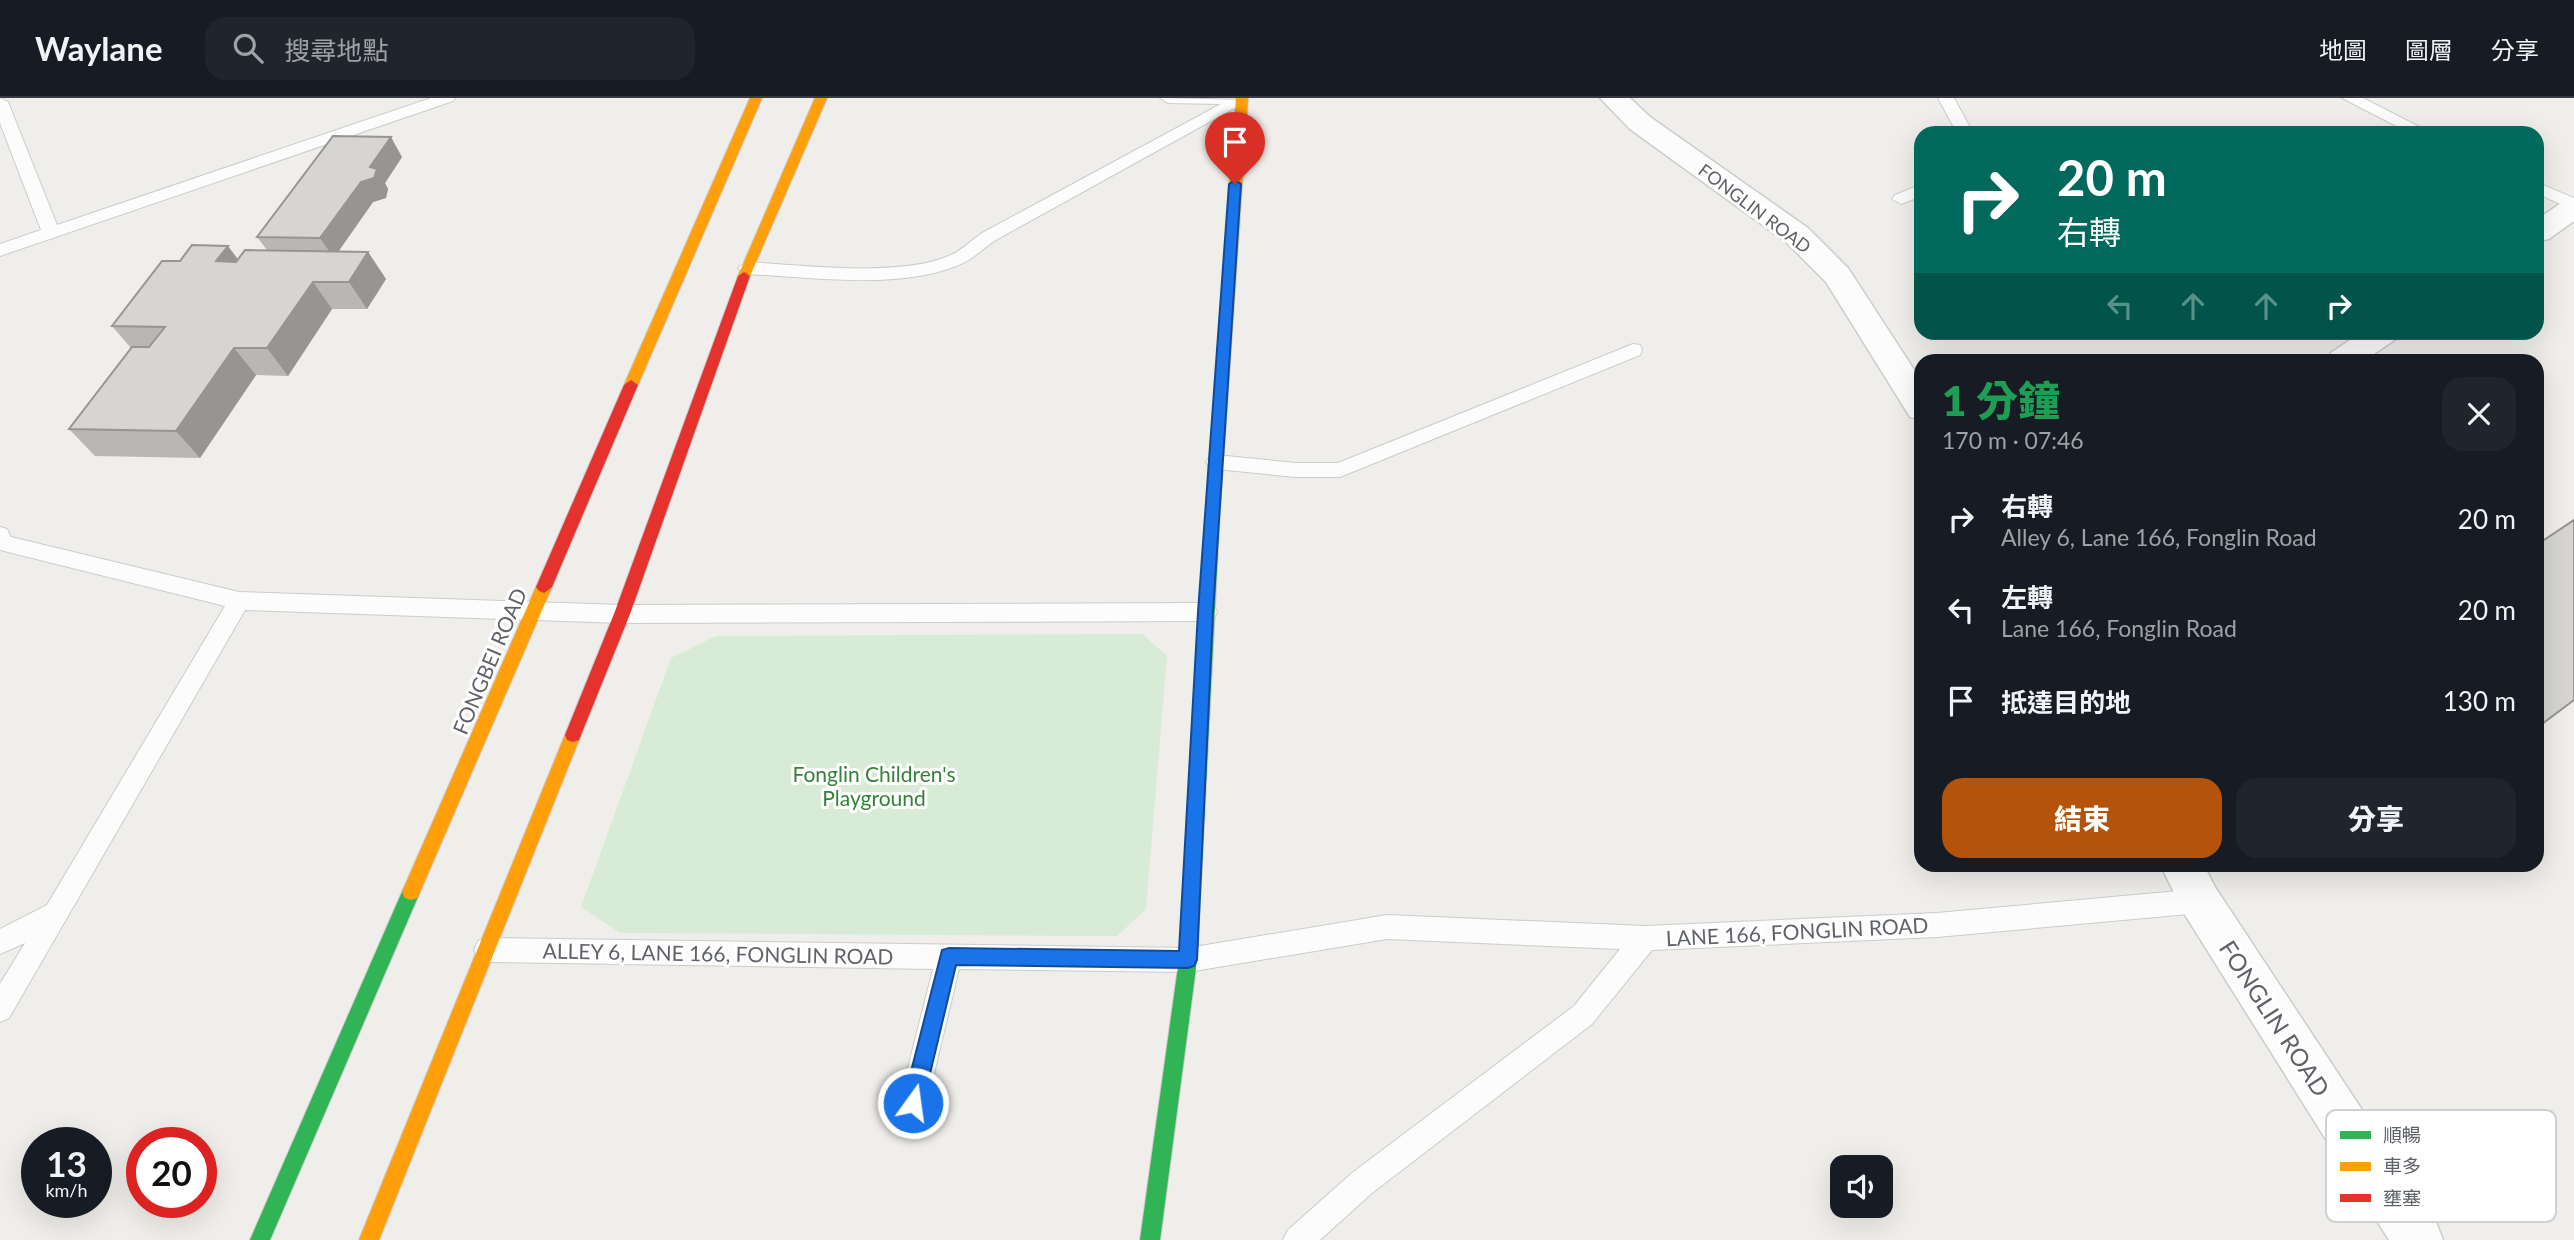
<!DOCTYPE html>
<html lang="zh-TW">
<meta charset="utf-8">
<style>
:root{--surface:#171b24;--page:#20242c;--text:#f1f3f6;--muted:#9ea1a6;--line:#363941;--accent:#b45309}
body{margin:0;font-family:Lato,"Noto Sans TC",sans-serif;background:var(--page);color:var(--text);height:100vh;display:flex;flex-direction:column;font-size:26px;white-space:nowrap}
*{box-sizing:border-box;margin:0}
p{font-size:23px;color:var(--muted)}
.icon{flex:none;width:38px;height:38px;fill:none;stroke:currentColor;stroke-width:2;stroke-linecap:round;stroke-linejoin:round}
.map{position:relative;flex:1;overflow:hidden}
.details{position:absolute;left:1914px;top:256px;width:630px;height:518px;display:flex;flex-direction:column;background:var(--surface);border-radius:21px;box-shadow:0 7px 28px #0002}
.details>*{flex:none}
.hud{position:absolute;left:1914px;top:28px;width:630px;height:214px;border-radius:21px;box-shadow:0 7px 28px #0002;background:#00695c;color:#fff;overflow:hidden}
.controls{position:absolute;left:1830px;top:1057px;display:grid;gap:14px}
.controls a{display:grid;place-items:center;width:63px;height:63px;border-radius:14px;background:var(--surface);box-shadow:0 7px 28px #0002;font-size:35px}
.speed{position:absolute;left:21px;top:1029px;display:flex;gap:14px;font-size:35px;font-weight:700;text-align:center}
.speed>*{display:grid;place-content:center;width:91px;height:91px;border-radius:50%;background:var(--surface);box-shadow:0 7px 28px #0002;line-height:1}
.speed small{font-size:18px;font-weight:400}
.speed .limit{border:10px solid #d22;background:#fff;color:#111}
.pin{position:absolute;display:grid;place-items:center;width:60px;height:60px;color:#fff;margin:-72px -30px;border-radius:50% 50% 50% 0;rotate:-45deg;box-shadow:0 0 7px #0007}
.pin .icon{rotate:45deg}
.me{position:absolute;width:77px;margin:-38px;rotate:14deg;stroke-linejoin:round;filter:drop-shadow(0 0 5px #0008)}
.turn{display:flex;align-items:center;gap:24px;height:147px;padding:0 28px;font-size:32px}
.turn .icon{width:91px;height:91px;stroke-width:2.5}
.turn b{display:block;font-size:49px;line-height:60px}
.lanes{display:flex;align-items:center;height:66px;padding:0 28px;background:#0003;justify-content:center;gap:35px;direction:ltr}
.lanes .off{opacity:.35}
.round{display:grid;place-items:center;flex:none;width:74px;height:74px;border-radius:21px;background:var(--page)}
.headline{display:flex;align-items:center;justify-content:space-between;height:119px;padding:0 28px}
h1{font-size:42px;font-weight:800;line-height:52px;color:#1e9e55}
.cta{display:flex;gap:14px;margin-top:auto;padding:14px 28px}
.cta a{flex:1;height:80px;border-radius:21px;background:var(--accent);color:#fff;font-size:28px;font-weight:800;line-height:80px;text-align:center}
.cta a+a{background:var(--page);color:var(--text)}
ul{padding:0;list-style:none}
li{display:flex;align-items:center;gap:21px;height:91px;padding:0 28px}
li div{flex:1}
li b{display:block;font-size:26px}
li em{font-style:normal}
header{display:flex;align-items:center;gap:42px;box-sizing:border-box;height:98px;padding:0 35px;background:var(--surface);border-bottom:2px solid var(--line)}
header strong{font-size:33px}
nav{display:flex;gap:38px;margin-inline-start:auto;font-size:24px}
.search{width:490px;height:63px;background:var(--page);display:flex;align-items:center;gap:18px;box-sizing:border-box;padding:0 24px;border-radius:21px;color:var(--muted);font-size:26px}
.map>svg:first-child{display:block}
.green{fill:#d8ebd6}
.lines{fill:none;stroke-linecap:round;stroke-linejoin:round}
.lane-casing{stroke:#cbcccc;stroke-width:2}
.street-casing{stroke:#cbcccc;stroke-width:3}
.fast-casing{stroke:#cacacb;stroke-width:2}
.slow-casing{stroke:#cacacb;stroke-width:2}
.jam-casing{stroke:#cacacb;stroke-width:2}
.lane{fill:#fdfcfc;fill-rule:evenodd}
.street{fill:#fdfcfc;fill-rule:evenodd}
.fast{fill:#30b455;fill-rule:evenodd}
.slow{fill:#ff9f0a;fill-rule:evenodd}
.jam{fill:#e5322d;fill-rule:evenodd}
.wall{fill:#b8b7b5}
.shaded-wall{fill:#969594}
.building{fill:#d6d5d3;stroke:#969594;stroke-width:2}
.route{fill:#1a73e8;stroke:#114b97;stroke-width:2}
.labels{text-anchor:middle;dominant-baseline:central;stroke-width:6;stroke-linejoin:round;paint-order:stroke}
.far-street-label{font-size:18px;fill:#5f6368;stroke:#fff}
.street-label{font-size:21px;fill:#5f6368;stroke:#fff}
.park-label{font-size:21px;fill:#348238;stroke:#fff}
.near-street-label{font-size:24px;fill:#5f6368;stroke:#fff}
.key{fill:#fff;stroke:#cfd0d2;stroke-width:2}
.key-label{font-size:19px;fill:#5f6368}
</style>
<header>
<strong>Waylane</strong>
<div class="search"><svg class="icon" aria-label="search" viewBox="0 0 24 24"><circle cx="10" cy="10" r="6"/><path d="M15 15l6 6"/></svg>搜尋地點</div>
<nav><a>地圖</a><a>圖層</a><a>分享</a></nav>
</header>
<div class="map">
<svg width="2574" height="1142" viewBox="0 0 2574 1142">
<rect width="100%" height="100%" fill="#efeeea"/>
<path class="green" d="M 1142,536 L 1167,558 L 1146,811 L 1117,838 L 620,835 L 581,809 L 671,560 L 716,538 Z"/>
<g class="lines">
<defs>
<path id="lane" d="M 0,0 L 8,4 L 57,127 L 431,0 L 455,0 L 453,3 L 0,158 L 0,146 L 41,132 L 0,25 Z
M 1160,0 L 1249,2 L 994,143 C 984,150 974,160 963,165 C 903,193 812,179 747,176 L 738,170 L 747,164 C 802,167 901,180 951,157 C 962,152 972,142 982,135 L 1221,6 L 1168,5 Z
M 1938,0 L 1954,0 L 1973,35 L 1957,35 Z
M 2342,0 L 2363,0 L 2431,35 L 2410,35 Z
M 2538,85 L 2574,100 L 2574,112 L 2538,96 Z
M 1922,86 L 1922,98 L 1901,106 L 1892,101 L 1895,97 Z
M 1633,246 L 1640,247 L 1642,252 L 1640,257 L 1340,379 L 1296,379 L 1216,371 L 1209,369 L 1206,364 L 1209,359 L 1216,357 L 1296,365 L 1338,365 Z
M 0,429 L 7,431 L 11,439 L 239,494 L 622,507 L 1206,505 L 1214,508 L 1217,514 L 1214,520 L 1206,523 L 622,525 L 245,512 L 9,920 L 0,924 L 0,886 L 25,845 L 0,856 L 0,831 L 47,807 L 225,508 L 0,452 Z
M 2200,791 L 2209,795 L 2213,803 L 2209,811 L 2200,815 L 1937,839 L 1652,852 L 1592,926 L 1372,1095 L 1320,1142 L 1283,1142 L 1288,1132 L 1352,1075 L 1574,908 L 1620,851 L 1387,841 L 1188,874 L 959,871 L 927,1005 L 923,1015 L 913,1019 L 903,1015 L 899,1005 L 933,871 L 487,864 L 478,861 L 474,852 L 478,843 L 487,840 L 1188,850 L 1387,817 L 1645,828 L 1937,815 Z"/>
<path id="street" d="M 1600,0 L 1630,0 L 1650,19 L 1808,130 L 1848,170 L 1922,284 L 1922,322 L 1910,319 L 1826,184 L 1786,144 L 1630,31 Z
M 2574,100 L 2574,123 L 2549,141 L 2538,143 L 2538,121 L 2564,103 Z
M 2362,234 L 2401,234 L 2396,241 L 2365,262 L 2327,262 L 2332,254 Z
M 2160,766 L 2203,766 L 2215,789 L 2436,1124 L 2443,1142 L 2389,1142 L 2185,817 Z"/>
<path id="fast" d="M 1213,406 L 1220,411 L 1197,862 L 1160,1142 L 1140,1142 L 1179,862 L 1206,411 Z
M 411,786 L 417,788 L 420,794 L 270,1142 L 250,1142 L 402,794 L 405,788 Z"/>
<path id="slow" d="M 750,0 L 762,0 L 638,287 L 631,292 L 626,290 L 624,287 Z
M 815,0 L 827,0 L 750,178 L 744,182 L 740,181 L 738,178 Z
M 1236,0 L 1248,0 L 1220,411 L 1213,416 L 1206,411 Z
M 544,483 L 552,489 L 420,794 L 417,800 L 411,802 L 405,800 L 402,794 L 536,489 Z
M 573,630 L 579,632 L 581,637 L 379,1142 L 359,1142 L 565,637 L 567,632 Z"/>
<path id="jam" d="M 744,174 L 750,178 L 630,516 L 579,642 L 573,644 L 567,642 L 565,637 L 614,516 L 738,178 Z
M 631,282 L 638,287 L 552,489 L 544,495 L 539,493 L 536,489 L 624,287 Z"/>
</defs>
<use href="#lane" class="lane-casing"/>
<use href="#street" class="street-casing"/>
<use href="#fast" class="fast-casing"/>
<use href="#slow" class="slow-casing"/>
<use href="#jam" class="jam-casing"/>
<use href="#lane" class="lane"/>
<use href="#street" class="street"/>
<use href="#fast" class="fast"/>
<use href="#slow" class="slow"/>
<use href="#jam" class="jam"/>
</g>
<path class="wall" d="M 402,59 L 385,85 L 388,91 L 386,100 L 373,104 L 338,153 L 368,154 L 386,181 L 367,211 L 332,211 L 288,278 L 256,277 L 200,360 L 95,358 L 69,331 L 131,250 L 112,228 L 180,163 L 238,161 L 267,152 L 257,139 Z"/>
<path class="shaded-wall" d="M 391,39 L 402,59 L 385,85 L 388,91 L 386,100 L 373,104 L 334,160 L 320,140 Z
M 228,148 L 249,176 L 216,163 Z
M 368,154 L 386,181 L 367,211 L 349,184 Z
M 313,184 L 332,211 L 288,278 L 267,250 Z
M 234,250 L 256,277 L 200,360 L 176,333 Z"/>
<path class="building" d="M 333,38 L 391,39 L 370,69 L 377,71 L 374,80 L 361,84 L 320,140 L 257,139 Z
M 192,147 L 228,148 L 216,163 L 236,164 L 245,152 L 368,154 L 349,184 L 313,184 L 267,250 L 234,250 L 176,333 L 69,331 L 132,249 L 149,249 L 165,229 L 112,228 L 162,163 L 180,163 Z
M 2574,422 L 2574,602 L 2538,629 L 2538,446 Z"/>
<path class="route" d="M 1235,82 L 1241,86 L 1213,514 L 1197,862 L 1194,868 L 1188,870 L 956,867 L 923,1005 L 920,1012 L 913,1015 L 906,1012 L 903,1005 L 942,852 L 949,850 L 1179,853 L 1198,514 L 1229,86 Z"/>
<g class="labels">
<g class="far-street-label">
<text transform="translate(1755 110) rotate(37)">FONGLIN ROAD</text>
</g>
<g class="street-label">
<text transform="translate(489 563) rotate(-67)">FONGBEI ROAD</text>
<text transform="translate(1797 833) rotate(-3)">LANE 166, FONGLIN ROAD</text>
<text transform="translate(718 855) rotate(1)">ALLEY 6, LANE 166, FONGLIN ROAD</text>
</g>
<g class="park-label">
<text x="874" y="675">Fonglin Children's<tspan x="874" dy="24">Playground</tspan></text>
</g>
<g class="near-street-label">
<text transform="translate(2275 920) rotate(57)">FONGLIN ROAD</text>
</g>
</g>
<rect x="2326" y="1012" width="230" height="112" rx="10" class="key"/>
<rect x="2340" y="1033" width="31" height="8" fill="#30b455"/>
<rect x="2340" y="1064" width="31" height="9" fill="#ff9f0a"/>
<rect x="2340" y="1096" width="31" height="8" fill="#e5322d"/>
<g class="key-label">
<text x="2383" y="1044">順暢</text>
<text x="2383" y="1075">車多</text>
<text x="2383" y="1107">壅塞</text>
</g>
</svg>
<div class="controls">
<a><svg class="icon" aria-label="sound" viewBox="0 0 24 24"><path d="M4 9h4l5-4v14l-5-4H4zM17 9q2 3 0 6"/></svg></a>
</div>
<div class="speed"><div>13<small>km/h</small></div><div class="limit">20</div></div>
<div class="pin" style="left:1235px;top:86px;background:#d93025"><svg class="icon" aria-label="arrive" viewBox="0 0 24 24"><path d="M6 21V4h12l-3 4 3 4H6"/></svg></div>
<svg class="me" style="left:913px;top:1005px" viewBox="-20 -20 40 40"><circle r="17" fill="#1a73e8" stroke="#fff" stroke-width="3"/><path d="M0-11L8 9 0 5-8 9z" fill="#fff"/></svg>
<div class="hud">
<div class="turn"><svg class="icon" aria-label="right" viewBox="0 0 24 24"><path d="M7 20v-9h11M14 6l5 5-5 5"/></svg><div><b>20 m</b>右轉</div></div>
<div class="lanes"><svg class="icon off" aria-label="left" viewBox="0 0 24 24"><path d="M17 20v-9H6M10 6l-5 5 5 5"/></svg><svg class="icon off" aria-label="ahead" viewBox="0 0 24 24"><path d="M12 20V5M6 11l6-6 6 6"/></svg><svg class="icon off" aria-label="ahead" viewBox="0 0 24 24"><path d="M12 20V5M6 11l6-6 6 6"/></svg><svg class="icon" aria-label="right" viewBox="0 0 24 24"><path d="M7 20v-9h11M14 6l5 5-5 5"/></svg></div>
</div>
<section class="details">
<div class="headline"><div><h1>1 分鐘</h1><p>170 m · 07:46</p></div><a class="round"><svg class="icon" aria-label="close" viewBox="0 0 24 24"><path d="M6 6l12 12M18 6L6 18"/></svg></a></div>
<ul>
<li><svg class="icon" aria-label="right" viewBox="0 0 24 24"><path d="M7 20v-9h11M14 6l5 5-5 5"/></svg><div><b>右轉</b><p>Alley 6, Lane 166, Fonglin Road</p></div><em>20 m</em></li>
<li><svg class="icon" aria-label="left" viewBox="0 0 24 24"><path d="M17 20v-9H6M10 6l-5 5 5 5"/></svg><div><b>左轉</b><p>Lane 166, Fonglin Road</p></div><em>20 m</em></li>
<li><svg class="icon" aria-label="arrive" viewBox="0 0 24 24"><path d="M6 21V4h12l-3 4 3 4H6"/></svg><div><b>抵達目的地</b></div><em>130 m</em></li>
</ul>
<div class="cta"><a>結束</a><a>分享</a></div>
</section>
</div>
